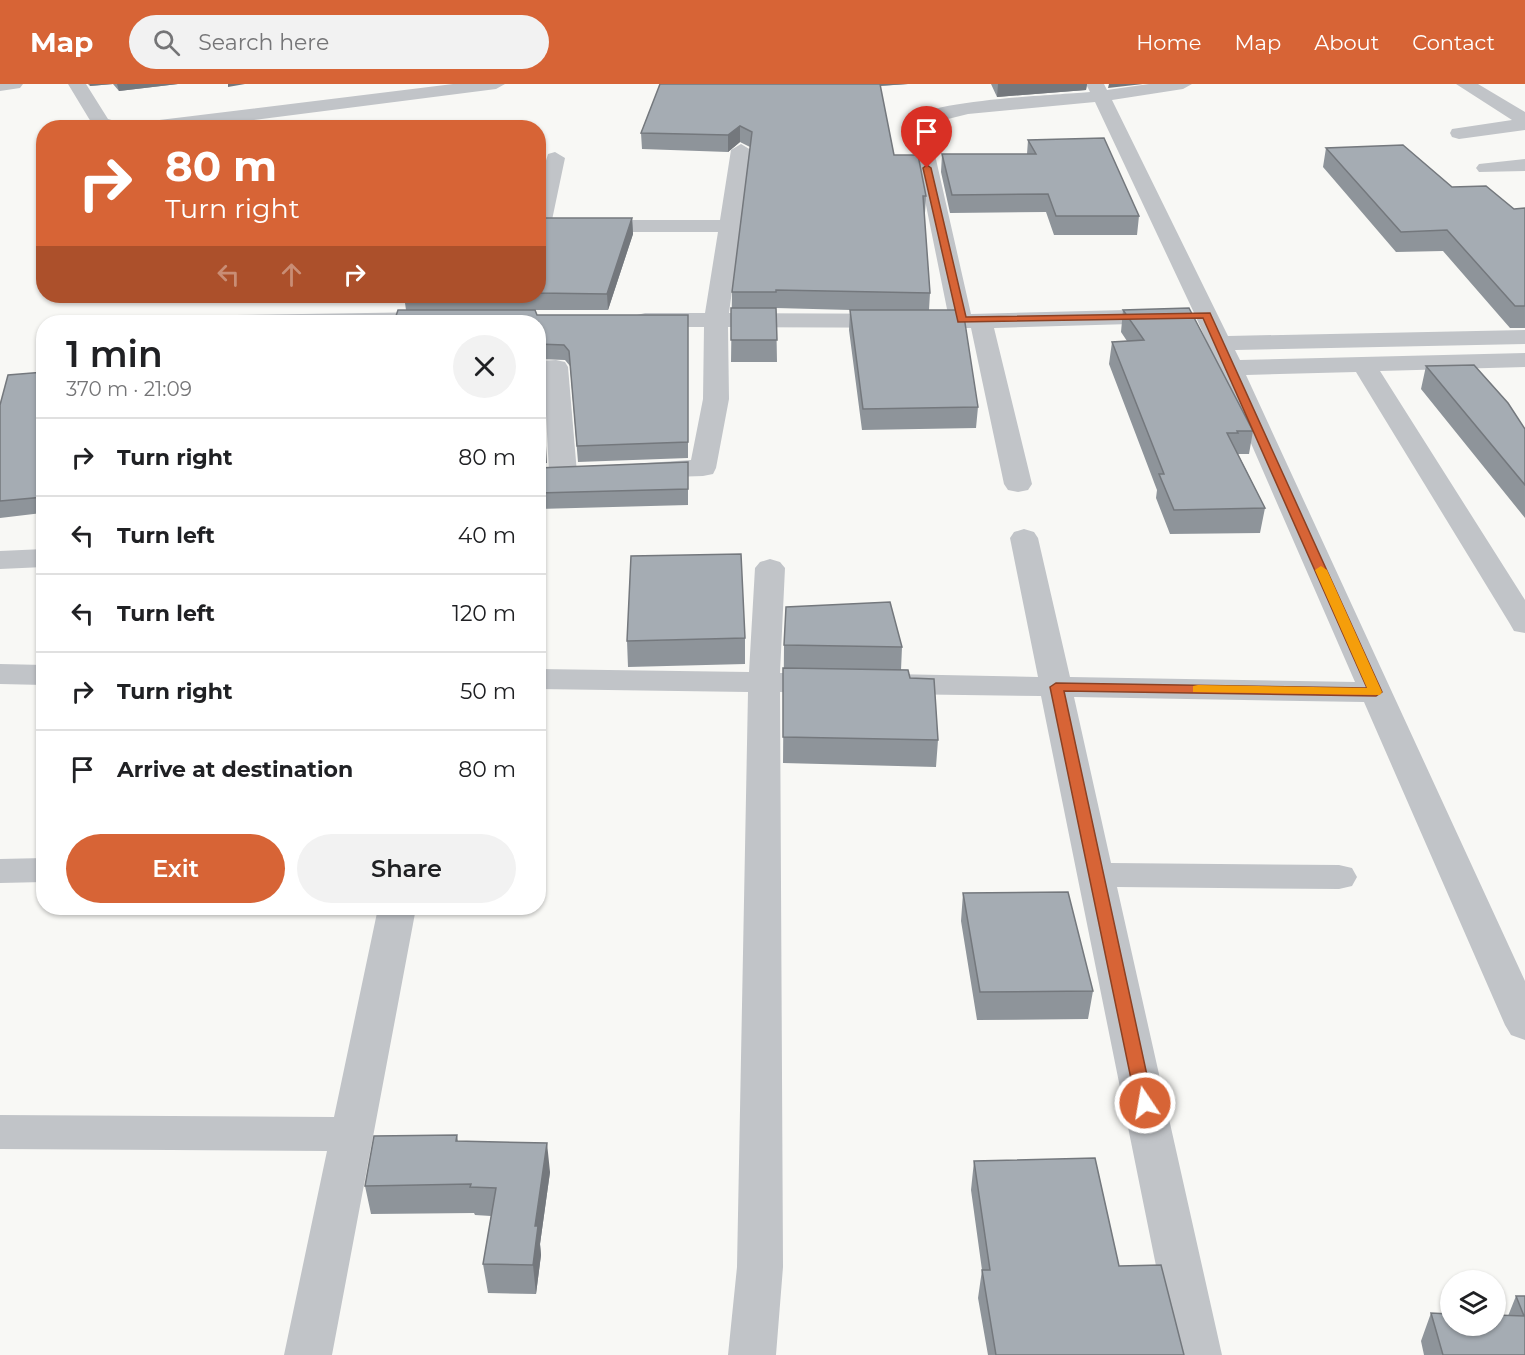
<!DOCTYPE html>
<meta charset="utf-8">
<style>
:root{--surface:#fff;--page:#f2f2f2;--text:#202124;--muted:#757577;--line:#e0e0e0;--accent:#d76436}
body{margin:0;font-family:Montserrat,sans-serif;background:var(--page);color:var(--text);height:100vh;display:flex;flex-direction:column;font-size:22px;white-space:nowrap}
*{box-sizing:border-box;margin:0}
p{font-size:20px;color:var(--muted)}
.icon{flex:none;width:33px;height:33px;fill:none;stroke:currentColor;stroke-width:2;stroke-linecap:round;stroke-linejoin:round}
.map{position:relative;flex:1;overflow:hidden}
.panel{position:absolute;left:36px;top:231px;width:510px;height:600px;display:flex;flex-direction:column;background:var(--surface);border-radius:24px;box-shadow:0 2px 4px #0004}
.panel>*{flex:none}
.guide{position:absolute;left:36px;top:36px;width:510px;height:183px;border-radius:24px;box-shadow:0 2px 4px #0004;background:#d76436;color:#fff;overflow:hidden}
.fabs{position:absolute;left:1440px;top:1186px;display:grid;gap:12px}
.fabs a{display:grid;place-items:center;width:66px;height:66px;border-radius:50%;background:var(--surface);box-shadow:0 2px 4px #0004;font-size:30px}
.pin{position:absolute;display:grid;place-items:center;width:51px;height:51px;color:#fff;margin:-62px -26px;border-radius:50% 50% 50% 0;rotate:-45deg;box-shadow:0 0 6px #0007}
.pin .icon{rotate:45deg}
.me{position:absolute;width:66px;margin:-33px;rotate:348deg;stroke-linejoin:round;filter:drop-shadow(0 0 4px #0008)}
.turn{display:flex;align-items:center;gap:21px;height:126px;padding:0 30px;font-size:27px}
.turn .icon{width:78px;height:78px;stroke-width:2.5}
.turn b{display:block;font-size:42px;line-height:51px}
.lanes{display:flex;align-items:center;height:57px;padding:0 30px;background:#0003;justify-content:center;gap:30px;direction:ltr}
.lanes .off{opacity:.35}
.round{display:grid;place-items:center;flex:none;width:63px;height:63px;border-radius:32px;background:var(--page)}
.overview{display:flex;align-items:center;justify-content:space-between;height:102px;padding:0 30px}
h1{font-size:36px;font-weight:600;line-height:45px}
.button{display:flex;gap:12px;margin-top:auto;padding:12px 30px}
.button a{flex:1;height:69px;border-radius:36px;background:var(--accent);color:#fff;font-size:24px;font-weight:600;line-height:69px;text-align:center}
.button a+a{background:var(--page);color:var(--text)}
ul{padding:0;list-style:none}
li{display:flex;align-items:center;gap:18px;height:78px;padding:0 30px;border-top:2px solid var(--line)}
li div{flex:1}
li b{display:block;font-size:22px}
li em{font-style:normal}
header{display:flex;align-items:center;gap:36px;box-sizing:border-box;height:84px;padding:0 30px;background:var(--accent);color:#fff}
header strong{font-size:28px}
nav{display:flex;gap:33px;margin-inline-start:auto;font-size:21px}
.search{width:420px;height:54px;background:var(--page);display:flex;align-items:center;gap:15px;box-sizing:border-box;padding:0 21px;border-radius:33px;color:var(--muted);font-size:22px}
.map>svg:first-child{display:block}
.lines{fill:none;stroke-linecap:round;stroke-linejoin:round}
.minor{fill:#c1c4c8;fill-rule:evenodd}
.wall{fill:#8e949a}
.shaded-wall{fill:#74787d}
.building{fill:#a5acb3;stroke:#74787d;stroke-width:1.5}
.route{fill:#d76436;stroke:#8c4123;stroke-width:1.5}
.slow{fill:#f59e0b}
</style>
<header>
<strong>Map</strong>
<div class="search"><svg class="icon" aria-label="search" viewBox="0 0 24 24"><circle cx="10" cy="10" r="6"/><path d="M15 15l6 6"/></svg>Search here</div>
<nav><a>Home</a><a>Map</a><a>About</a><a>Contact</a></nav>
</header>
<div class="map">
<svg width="1525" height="1271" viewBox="0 0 1525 1271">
<rect width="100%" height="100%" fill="#f8f8f5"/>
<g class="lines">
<path class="minor" d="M 0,0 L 23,0 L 20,4 L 0,7 Z
M 68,0 L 86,0 L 108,35 L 126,40 L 128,44 L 94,43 Z
M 453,0 L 505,0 L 496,5 L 192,44 L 134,44 L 143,38 Z
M 1086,0 L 1104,0 L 1107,6 L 1149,0 L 1192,0 L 1183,5 L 1112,16 L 1228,252 L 1525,246 L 1525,260 L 1235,266 L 1240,276 L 1525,269 L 1525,283 L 1380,287 L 1525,516 L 1525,549 L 1514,547 L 1510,540 L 1356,288 L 1246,291 L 1525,897 L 1525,956 L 1511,951 L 1505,941 L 1364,618 L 1074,613 L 1111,779 L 1339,781 L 1352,784 L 1357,793 L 1352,802 L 1339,805 L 1117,803 L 1222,1271 L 1174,1271 L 1041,612 L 891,610 L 880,607 L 875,600 L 880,593 L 891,590 L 1038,593 L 1010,454 L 1014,448 L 1024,445 L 1034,448 L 1038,454 L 1070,593 L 1355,598 L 1195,231 L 1095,18 L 968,30 L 928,40 L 971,230 L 1166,225 L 1174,227 L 1178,232 L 1174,237 L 1166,239 L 994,244 L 1032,400 L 1028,406 L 1018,408 L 1008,406 L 1004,400 L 971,244 L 728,243 L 729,315 L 716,384 L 713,390 L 703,392 L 642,394 L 632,392 L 628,386 L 632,380 L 691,376 L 703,315 L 704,243 L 645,243 L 637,241 L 633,236 L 637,231 L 645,229 L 705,229 L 718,148 L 538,148 L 538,103 L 548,70 L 555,68 L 565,74 L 552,136 L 720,136 L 731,66 L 741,60 L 751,66 L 729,229 L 948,230 L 909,37 C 923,16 1059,11 1090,8 Z
M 1456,0 L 1478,0 L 1525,28 L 1525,46 L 1459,55 L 1452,53 L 1450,49 L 1452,45 L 1512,36 Z
M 1525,75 L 1525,87 L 1479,88 L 1476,84 L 1479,80 Z
M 431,228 L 439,230 L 443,235 L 440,238 L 224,238 L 228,233 L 236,231 Z
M 556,276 L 565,278 L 568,283 L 577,389 L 573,395 L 563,397 L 553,395 L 549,389 L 544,291 L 538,291 L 538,277 Z
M 44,465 L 44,483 L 0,485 L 0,467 Z
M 770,475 L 780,478 L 785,484 L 780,589 L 828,589 L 839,592 L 844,599 L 839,606 L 828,609 L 780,608 L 783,1183 L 776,1271 L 728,1271 L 737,1183 L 748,608 L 538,605 L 538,585 L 749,588 L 755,484 L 760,478 Z
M 0,580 L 44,581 L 44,601 L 0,600 Z
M 44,774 L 44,798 L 0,799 L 0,775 Z
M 378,824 L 416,824 L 332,1271 L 284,1271 L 327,1067 L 0,1065 L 0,1031 L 334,1033 Z"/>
</g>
<path class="wall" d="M 88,0 L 178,0 L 119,7 L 113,0 L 90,2 Z
M 660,0 L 908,0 L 880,2 L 894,71 L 926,112 L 925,129 L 924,129 L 930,209 L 929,226 L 978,323 L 976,344 L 862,346 L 849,246 L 850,226 L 776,224 L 777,278 L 731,278 L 732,208 L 750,63 L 740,58 L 728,68 L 642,65 L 641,49 Z
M 991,0 L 1087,0 L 1086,6 L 997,13 Z
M 1028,56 L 1139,132 L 1137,151 L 1054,151 L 1046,128 L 950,129 L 941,88 L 942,70 L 1027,70 Z
M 1326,64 L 1452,103 L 1514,125 L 1525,124 L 1525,244 L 1510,244 L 1443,167 L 1396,168 L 1323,83 Z
M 538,134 L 632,134 L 633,150 L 608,226 L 535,226 L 537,231 L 688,231 L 688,374 L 578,378 L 570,282 L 565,276 L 538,275 L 538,238 L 396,232 L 406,226 L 404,212 L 538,212 Z
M 1123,226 L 1253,347 L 1249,370 L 1238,370 L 1265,424 L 1260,449 L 1170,450 L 1156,414 L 1157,406 L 1109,280 L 1112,258 L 1127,257 L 1121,248 Z
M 1426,282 L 1525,345 L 1525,434 L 1421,305 Z
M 44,288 L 44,433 L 42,429 L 0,434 L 0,321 Z
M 688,378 L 688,421 L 538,425 L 538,384 Z
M 745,554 L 745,580 L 628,583 L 627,557 Z
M 784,561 L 902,563 L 901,586 L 910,594 L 938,656 L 936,683 L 783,679 Z
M 963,809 L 1093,907 L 1088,935 L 977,936 L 961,837 Z
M 457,1051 L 458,1057 L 550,1088 L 540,1160 L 541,1171 L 536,1210 L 488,1209 L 483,1180 L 491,1132 L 475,1131 L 474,1129 L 371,1130 L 365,1102 Z
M 974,1077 L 1119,1182 L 1184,1271 L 988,1271 L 978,1214 L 982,1186 L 971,1106 Z
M 1516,1212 L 1525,1212 L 1525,1271 L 1424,1271 L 1421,1257 L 1431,1229 L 1508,1232 Z"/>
<path class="shaded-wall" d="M 90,0 L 113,0 L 90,2 Z
M 117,0 L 178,0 L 119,7 Z
M 228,0 L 245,0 L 228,3 Z
M 877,0 L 908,0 L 877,2 Z
M 998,0 L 1087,0 L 1086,6 L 997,13 Z
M 1109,0 L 1143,0 L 1108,4 Z
M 740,42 L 740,58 L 728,68 L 728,51 Z
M 632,134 L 633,150 L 608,226 L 607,210 Z
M 542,293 L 547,379 L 538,380 L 538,364 Z
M 547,1059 L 550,1088 L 540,1160 L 541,1171 L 536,1210 L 533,1181 L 535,1142 Z"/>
<path class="building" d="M 660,0 L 880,0 L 894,71 L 918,71 L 926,112 L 923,112 L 930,209 L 776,206 L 776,208 L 732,208 L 752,48 L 740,42 L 728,51 L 641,49 Z
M 1104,54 L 1139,132 L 1056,132 L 1048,110 L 952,111 L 942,70 L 1036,70 L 1028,56 Z
M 1403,61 L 1452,103 L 1486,102 L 1514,125 L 1525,124 L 1525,222 L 1515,222 L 1447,146 L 1401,148 L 1326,64 Z
M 538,134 L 632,134 L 607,210 L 538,209 Z
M 731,224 L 776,224 L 777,256 L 731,256 Z
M 1189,224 L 1253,347 L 1237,347 L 1238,349 L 1227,349 L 1265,424 L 1174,426 L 1159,390 L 1164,390 L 1112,258 L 1144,256 L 1123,226 Z
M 398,226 L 535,226 L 537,231 L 688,231 L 688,358 L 577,362 L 569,267 L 564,261 L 538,260 L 538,238 L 386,238 L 388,232 L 396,232 Z
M 850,226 L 963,226 L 978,323 L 863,325 Z
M 538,278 L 541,278 L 545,363 L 538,364 Z
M 1474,281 L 1508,319 L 1525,345 L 1525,401 L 1426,282 Z
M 44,288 L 44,413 L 0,417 L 0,321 L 8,291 Z
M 688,378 L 688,405 L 538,409 L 538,384 Z
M 741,470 L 745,554 L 627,557 L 631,472 Z
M 890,518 L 902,563 L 784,561 L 786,523 Z
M 783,584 L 908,586 L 910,594 L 934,595 L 938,656 L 783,653 Z
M 1068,808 L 1093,907 L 980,908 L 963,809 Z
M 457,1051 L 456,1057 L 547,1059 L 535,1142 L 538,1142 L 533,1181 L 483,1180 L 496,1104 L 470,1103 L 471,1100 L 365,1102 L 374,1052 Z
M 1095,1074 L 1119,1182 L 1161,1181 L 1184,1271 L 996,1271 L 982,1186 L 990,1186 L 974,1077 Z
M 1516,1212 L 1525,1212 L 1525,1271 L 1443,1271 L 1431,1229 L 1450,1230 L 1450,1242 L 1496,1242 L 1496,1231 L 1524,1232 Z"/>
<path class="route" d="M 927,81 L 931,84 L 966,233 L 1210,229 L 1382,608 L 1376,612 L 1064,607 L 1153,1019 L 1151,1024 L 1138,1024 L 1136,1019 L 1050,603 L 1056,599 L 1367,604 L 1203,234 L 958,238 L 923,84 Z"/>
<path class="slow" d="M 1321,482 L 1327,486 L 1382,608 L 1380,611 L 1193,608 L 1193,602 L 1198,601 L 1367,604 L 1315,486 Z"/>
</svg>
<div class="fabs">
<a><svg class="icon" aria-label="layers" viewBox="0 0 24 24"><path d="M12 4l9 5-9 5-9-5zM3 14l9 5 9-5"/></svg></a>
</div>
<div class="pin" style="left:927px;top:84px;background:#d93025"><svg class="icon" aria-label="arrive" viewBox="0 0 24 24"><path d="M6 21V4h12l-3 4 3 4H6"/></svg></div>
<svg class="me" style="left:1145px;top:1019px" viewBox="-20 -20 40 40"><circle r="17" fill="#d76436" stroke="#fff" stroke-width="3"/><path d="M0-11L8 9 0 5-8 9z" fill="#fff"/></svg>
<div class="guide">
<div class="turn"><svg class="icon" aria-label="right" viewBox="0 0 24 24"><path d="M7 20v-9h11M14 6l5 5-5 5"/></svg><div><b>80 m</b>Turn right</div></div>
<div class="lanes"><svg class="icon off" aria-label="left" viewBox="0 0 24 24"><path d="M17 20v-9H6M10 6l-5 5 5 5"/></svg><svg class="icon off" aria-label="ahead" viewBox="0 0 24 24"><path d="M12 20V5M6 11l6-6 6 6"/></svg><svg class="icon" aria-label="right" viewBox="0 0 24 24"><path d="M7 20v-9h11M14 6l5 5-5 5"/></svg></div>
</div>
<section class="panel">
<div class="overview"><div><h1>1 min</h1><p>370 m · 21:09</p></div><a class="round"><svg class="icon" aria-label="close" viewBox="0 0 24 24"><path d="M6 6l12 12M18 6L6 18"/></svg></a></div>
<ul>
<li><svg class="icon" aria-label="right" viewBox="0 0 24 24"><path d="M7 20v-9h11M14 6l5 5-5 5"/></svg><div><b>Turn right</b></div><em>80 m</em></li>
<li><svg class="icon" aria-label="left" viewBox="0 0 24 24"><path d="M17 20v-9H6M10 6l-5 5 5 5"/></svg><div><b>Turn left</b></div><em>40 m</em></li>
<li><svg class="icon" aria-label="left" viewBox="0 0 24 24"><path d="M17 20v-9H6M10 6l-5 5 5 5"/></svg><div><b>Turn left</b></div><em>120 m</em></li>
<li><svg class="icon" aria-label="right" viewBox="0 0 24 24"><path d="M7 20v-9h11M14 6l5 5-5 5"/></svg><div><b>Turn right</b></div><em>50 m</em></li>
<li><svg class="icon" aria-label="arrive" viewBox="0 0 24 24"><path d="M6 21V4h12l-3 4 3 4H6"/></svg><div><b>Arrive at destination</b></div><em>80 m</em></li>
</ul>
<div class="button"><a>Exit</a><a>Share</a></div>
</section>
</div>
